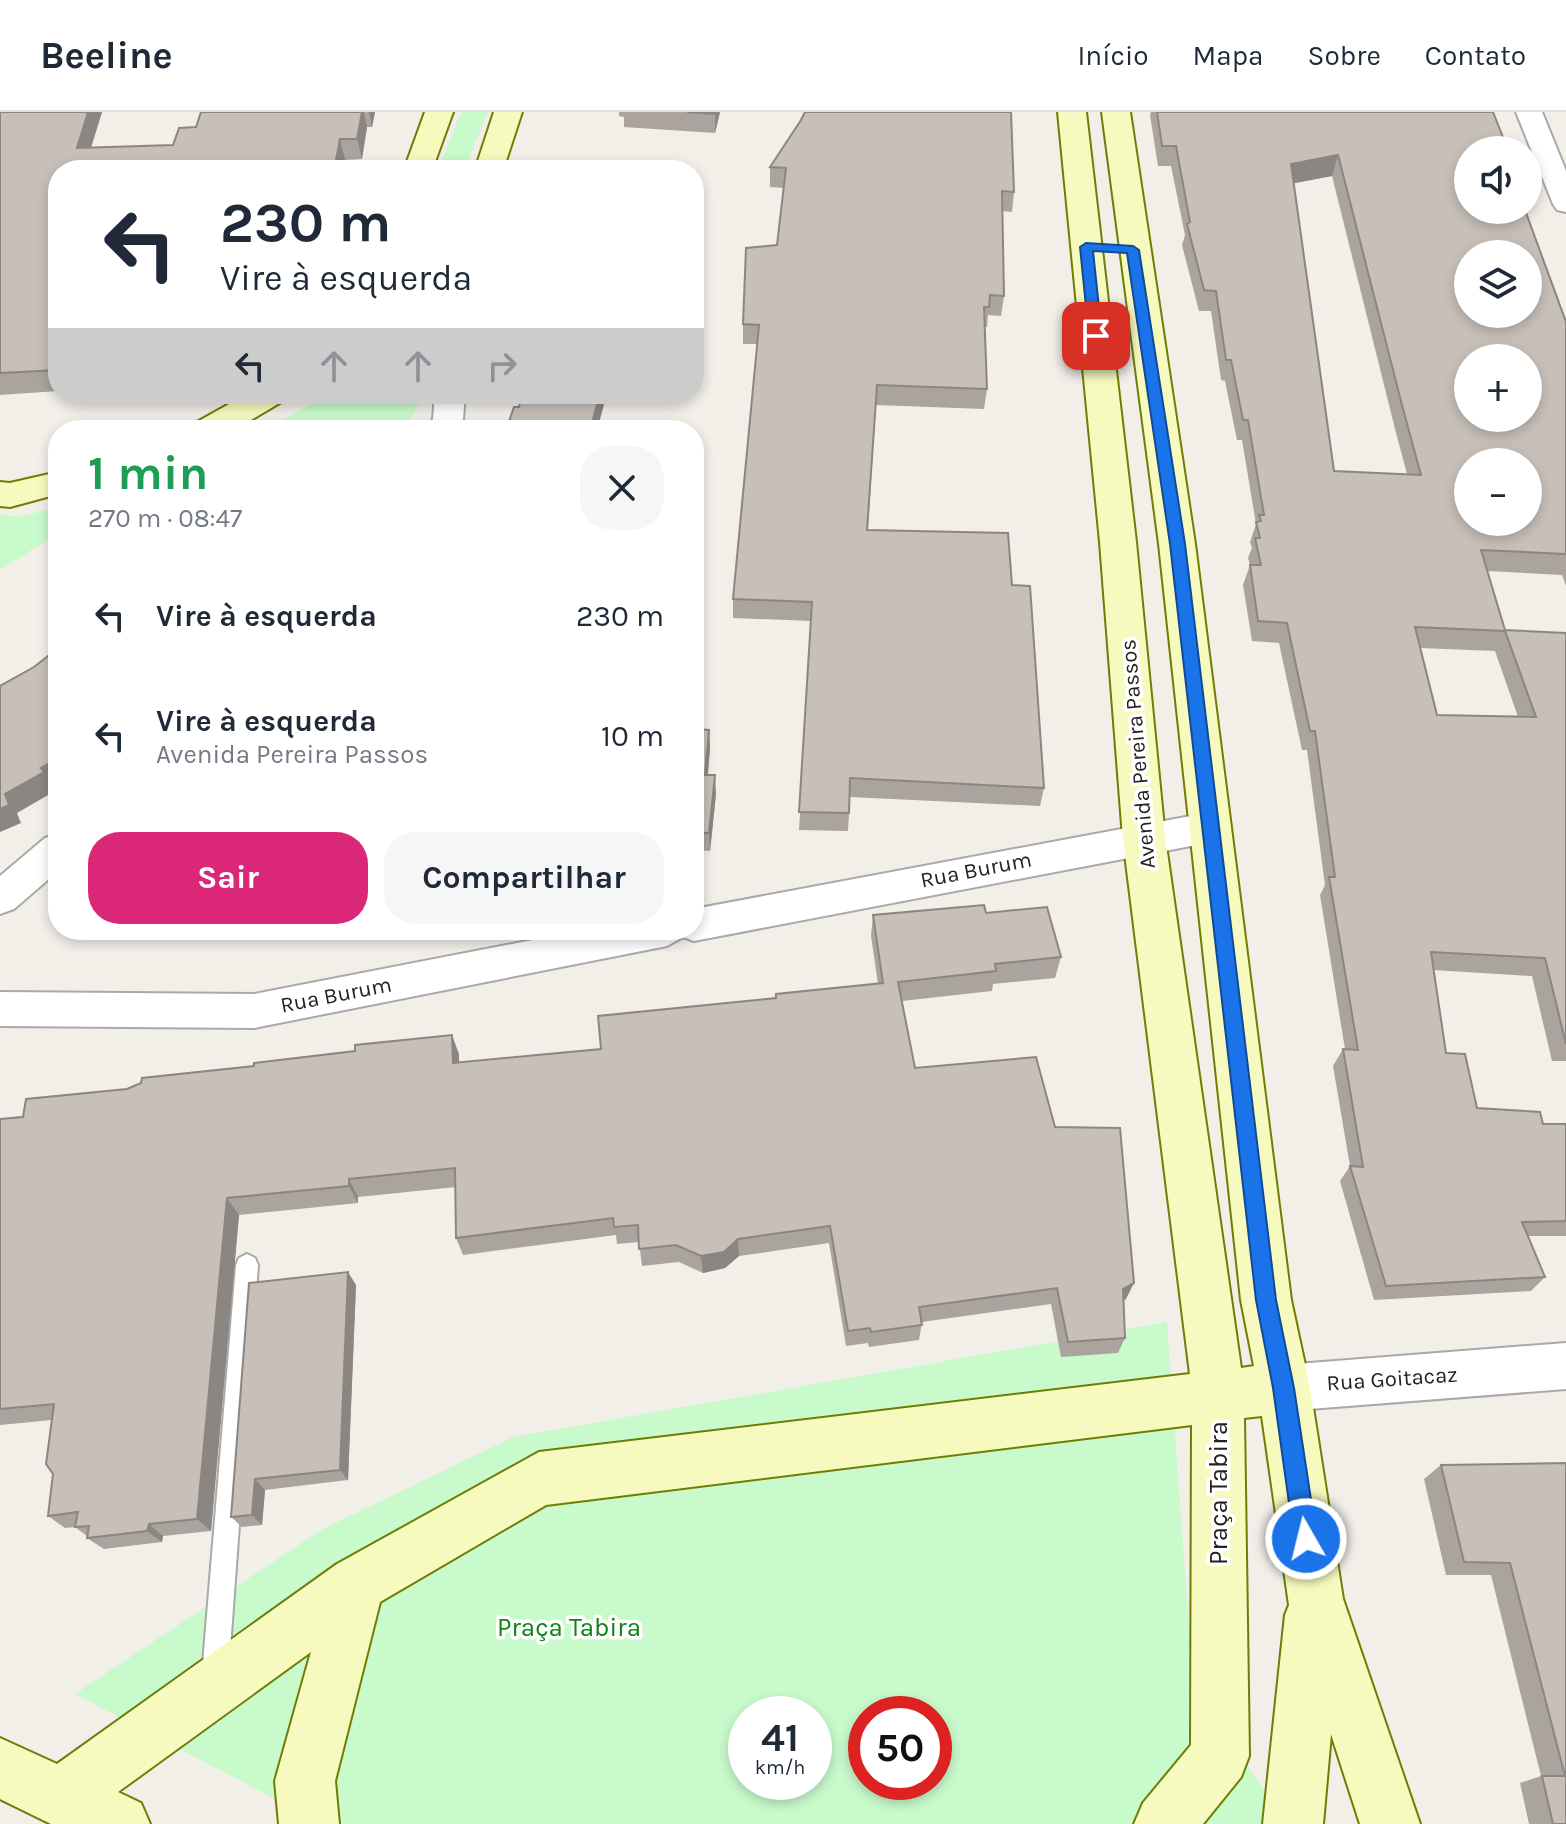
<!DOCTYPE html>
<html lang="pt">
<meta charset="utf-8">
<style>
:root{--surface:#fff;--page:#f6f6f7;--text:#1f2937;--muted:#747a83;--line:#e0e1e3;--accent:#db2777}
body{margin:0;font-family:Karla,sans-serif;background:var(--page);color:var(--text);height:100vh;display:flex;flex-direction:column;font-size:30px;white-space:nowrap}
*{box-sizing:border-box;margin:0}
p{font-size:26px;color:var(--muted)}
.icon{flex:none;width:44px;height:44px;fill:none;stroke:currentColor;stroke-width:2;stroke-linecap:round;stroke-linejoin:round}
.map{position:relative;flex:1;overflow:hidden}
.drawer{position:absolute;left:48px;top:308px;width:656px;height:520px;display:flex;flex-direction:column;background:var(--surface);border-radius:32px;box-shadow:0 4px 12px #0003}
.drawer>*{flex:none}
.top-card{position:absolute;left:48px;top:48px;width:656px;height:244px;border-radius:32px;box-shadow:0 4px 12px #0003;background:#fff;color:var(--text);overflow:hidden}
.tools{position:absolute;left:1454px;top:24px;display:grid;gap:16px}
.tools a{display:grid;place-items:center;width:88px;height:88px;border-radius:50%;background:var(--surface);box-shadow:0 4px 12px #0003;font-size:40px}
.speed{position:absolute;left:728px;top:1584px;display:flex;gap:16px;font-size:40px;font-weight:700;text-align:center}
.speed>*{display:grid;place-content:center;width:104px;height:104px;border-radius:50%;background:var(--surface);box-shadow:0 4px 12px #0003;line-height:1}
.speed small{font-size:20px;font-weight:400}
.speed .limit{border:12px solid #d22;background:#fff;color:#111}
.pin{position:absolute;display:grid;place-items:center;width:68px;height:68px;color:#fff;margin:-34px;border-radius:16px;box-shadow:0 4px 12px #0006}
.me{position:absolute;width:88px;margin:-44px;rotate:352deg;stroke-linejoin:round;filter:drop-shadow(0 0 6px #0008)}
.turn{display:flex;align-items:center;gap:28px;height:168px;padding:0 40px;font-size:36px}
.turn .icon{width:104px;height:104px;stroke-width:2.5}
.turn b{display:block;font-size:56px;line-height:68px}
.lanes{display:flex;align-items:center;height:76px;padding:0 40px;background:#0003;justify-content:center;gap:40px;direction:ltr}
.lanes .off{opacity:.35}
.round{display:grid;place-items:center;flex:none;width:84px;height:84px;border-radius:32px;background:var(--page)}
.overview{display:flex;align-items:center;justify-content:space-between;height:136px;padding:0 40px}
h1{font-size:48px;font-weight:700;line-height:60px;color:#1e9e55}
.primary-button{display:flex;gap:16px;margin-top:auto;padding:16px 40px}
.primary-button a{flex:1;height:92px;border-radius:32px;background:var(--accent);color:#fff;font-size:32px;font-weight:700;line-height:92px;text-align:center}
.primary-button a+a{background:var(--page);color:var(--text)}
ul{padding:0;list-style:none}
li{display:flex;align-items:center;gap:24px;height:120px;padding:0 40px}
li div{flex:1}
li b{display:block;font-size:30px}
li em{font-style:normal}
header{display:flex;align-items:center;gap:48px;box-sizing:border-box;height:112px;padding:0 40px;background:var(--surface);border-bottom:2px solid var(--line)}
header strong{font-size:38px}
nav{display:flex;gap:44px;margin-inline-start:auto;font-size:28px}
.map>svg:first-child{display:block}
.park{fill:#c8facc;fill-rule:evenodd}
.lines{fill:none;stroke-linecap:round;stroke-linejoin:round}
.lane-casing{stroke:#a9a9a9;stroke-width:4}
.street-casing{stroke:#a9a9a9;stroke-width:4}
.secondary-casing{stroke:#707d05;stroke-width:4}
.lane{fill:#fff;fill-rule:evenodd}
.street{fill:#fff;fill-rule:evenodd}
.secondary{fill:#f7fabf;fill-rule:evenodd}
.wall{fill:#aba49e;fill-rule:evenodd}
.shaded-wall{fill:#8b8681}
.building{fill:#c7bfb8;stroke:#8b8681;stroke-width:2;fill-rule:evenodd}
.route{fill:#1a73e8;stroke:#114b97;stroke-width:2}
.labels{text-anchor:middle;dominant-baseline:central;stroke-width:7;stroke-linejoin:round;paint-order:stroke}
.street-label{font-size:22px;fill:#222;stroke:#fff}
.near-street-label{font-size:26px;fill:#222;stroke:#fff}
.near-park-label{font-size:26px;fill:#0c8416;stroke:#fff}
</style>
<header>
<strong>Beeline</strong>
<nav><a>Início</a><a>Mapa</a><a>Sobre</a><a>Contato</a></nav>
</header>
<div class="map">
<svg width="1566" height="1712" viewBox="0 0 1566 1712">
<rect width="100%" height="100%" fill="#f2efe9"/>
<path class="park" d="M 461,0 L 488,0 L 464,58 L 438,58 Z
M 330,282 L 425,282 L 403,318 L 264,318 Z
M 58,394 L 58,421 L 0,458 L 0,402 L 21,405 Z
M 1167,1210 L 1193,1572 L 1286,1712 L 323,1712 L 75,1582 L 321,1418 L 513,1325 ZM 746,1602 L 814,1602 L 814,1670 L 746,1670 ZM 866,1602 L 934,1602 L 934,1670 L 866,1670 Z"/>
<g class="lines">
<defs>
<path id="lane" d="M 247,1142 L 255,1146 L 258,1153 L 228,1564 L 224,1573 L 215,1577 L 206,1573 L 202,1564 L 236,1153 L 239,1146 Z"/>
<path id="street" d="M 1516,0 L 1542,0 L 1566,59 L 1566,100 L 1557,98 L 1553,92 Z
M 435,282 L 465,282 L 463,307 L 456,318 L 426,318 L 433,307 Z
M 1212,700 L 1225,705 L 1231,715 L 1225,725 L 1212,730 L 694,829 L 683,825 L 667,834 L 254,916 L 0,914 L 0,880 L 254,882 L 584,818 L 694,818 L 694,797 Z
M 58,722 L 58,759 L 14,797 L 0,802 L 0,764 L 45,726 Z
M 1566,1231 L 1566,1277 L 1284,1299 L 1267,1292 L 1260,1276 L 1267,1260 L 1284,1253 Z"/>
<path id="secondary" d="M 425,0 L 453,0 L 432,58 L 404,58 Z
M 494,0 L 522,0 L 503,58 L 475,58 Z
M 1058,0 L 1086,0 L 1136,430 L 1165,726 L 1241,1256 L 1254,1254 L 1241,1188 L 1159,432 L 1102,0 L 1130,0 L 1195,432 L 1291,1188 L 1310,1276 L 1343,1487 L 1420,1712 L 1360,1712 L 1331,1622 L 1323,1712 L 1263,1712 L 1285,1503 L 1289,1493 L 1262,1304 L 1244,1306 L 1249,1644 L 1241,1665 L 1203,1712 L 1134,1712 L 1143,1691 L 1191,1633 L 1192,1313 L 546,1393 L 380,1490 L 335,1669 L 339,1712 L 279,1712 L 275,1669 L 311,1540 L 118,1680 L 141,1691 L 150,1712 L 51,1712 L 0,1687 L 0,1626 L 57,1652 L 337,1452 L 539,1340 L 1190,1262 L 1123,726 L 1100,430 Z
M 247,282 L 288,282 L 283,289 L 234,318 L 192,318 L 197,310 Z
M 58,360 L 58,382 L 10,395 L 0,394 L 0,370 L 10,371 Z"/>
</defs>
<use href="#lane" class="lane-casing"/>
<use href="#street" class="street-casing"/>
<use href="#secondary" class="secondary-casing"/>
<use href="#lane" class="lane"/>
<use href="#street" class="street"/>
<use href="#secondary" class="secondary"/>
</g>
<path class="wall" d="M 0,0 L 102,0 L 91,36 L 173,33 L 196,15 L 201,0 L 375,0 L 372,15 L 367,15 L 362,47 L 345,48 L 343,58 L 58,58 L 58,279 L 0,283 Z
M 619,0 L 720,0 L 715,21 L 624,15 L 624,5 L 619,4 Z
M 1151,0 L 1493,0 L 1468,98 L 1527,98 L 1526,102 L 1566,210 L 1566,474 L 1562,463 L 1487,459 L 1505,518 L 1566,521 L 1566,949 L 1552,949 L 1532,864 L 1433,858 L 1446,941 L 1477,996 L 1543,1012 L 1566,1012 L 1566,1124 L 1528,1124 L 1545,1165 L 1531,1179 L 1374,1188 L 1340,1069 L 1350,1054 L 1333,954 L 1343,937 L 1345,937 L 1320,783 L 1325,773 L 1307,638 L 1302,638 L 1279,531 L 1252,529 L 1243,473 L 1250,453 L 1248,446 L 1252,436 L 1250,430 L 1256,412 L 1242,328 L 1237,328 L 1225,269 L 1221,268 L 1211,199 L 1199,199 L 1182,133 L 1185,123 L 1171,54 L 1158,54 L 1150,3 ZM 1332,64 L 1395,317 L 1407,362 L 1334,359 L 1293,71 ZM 1420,536 L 1495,539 L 1518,605 L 1437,603 Z
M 770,55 L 1014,80 L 1012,100 L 1002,99 L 1004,184 L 1001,204 L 988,203 L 987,215 L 984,215 L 987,277 L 984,297 L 876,293 L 868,418 L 1012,473 L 1044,676 L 1040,694 L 850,685 L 848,719 L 799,718 L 811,509 L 733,506 L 733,487 L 757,232 L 743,232 L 743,212 L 777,133 L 784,76 L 770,75 Z
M 694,617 L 709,618 L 710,636 L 708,663 L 716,682 L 710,739 L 694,738 Z
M 986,801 L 1061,845 L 1055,866 L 993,872 L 992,879 L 902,889 L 915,956 L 1055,1015 L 1126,1187 L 1123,1188 L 1125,1226 L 1118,1241 L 1061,1245 L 1051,1192 L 922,1210 L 919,1228 L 869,1235 L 868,1231 L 846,1234 L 829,1131 L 739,1144 L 725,1156 L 703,1161 L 679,1150 L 642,1154 L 639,1130 L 617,1132 L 616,1123 L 463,1143 L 456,1126 L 456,1075 L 358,1085 L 358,1091 L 239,1103 L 211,1419 L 163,1424 L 162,1430 L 104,1437 L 87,1426 L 87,1424 L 75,1415 L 65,1416 L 48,1404 L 53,1362 L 52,1308 L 0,1313 L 0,1007 L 459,942 L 459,950 L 601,937 L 776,886 L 878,872 L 871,824 L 873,803 Z
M 356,1173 L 348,1368 L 265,1378 L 262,1413 L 242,1415 L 231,1405 Z
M 1566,1351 L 1566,1712 L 1529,1712 L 1520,1671 L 1541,1664 L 1491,1463 L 1446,1463 L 1424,1367 L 1441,1353 Z"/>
<path class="shaded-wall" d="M 88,0 L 102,0 L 84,57 L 77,36 Z
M 362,0 L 364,0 L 367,15 L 362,47 L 357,27 Z
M 369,0 L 375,0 L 372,15 Z
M 715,0 L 720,0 L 715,21 Z
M 340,27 L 345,48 L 343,58 L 334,58 Z
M 1338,43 L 1332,64 L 1285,73 L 1291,52 Z
M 600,282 L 607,282 L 597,318 L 590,318 Z
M 709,618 L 710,636 L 706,681 L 705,663 Z
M 58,646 L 58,671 L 52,674 L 55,679 L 17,701 L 21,711 L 0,720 L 0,697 L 5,682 L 41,656 Z
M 715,663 L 716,682 L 710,739 L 709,721 Z
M 452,923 L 459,942 L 459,970 L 453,951 Z
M 349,1067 L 358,1085 L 358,1091 L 349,1074 Z
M 227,1086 L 239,1103 L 211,1419 L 197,1407 Z
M 738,1127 L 739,1144 L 725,1156 L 703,1161 L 701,1144 Z
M 348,1160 L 356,1173 L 348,1368 L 340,1358 Z
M 1134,1171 L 1126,1187 L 1115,1193 L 1123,1177 Z
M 255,1367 L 265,1378 L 262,1413 L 252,1403 Z
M 149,1412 L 163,1424 L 162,1430 L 147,1419 Z"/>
<path class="building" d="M 0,0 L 88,0 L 77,36 L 173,33 L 179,16 L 196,15 L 201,0 L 362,0 L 357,27 L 340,27 L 334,58 L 58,58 L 58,258 L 0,261 Z
M 687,0 L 715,0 L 715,2 Z
M 805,0 L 1011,0 L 1014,80 L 1002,79 L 1004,184 L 990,183 L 989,195 L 984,195 L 987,277 L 877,273 L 867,418 L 1008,421 L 1012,473 L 1030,474 L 1044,676 L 850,666 L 849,701 L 799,700 L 812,490 L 733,487 L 759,213 L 743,212 L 746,136 L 777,133 L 786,56 L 770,55 L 801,8 Z
M 1157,0 L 1493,0 L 1508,38 L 1468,38 L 1468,98 L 1525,98 L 1566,210 L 1566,442 L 1481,438 L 1505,518 L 1566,521 L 1566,932 L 1545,846 L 1431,840 L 1446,941 L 1465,942 L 1477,996 L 1540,1000 L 1543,1012 L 1566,1012 L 1566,1109 L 1522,1110 L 1545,1165 L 1386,1174 L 1350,1054 L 1363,1055 L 1343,937 L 1358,938 L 1329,765 L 1335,765 L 1315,619 L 1310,619 L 1287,511 L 1258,509 L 1250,453 L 1261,453 L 1255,426 L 1260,426 L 1256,410 L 1261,409 L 1259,403 L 1264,403 L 1248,308 L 1243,308 L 1231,248 L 1226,248 L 1216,179 L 1204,178 L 1187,112 L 1190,110 L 1176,34 L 1162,34 ZM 1338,43 L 1403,297 L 1421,363 L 1334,359 L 1291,52 ZM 1468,142 L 1528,142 L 1528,202 L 1468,202 ZM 1468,246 L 1528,246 L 1528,306 L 1468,306 ZM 1468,350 L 1528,350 L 1528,410 L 1468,410 ZM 1415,515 L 1505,519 L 1536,605 L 1437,603 Z
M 522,282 L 600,282 L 590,318 L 506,318 L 514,295 L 519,295 Z
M 58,536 L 58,646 L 41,656 L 44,660 L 5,682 L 9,693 L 0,697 L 0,574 L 34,555 Z
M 694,617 L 709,618 L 705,663 L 715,663 L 709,721 L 694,720 Z
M 984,793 L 986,801 L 1047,795 L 1061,845 L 995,852 L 996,859 L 898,870 L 915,956 L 1036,945 L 1055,1015 L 1120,1016 L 1134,1171 L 1123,1177 L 1125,1226 L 1068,1230 L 1057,1176 L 919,1195 L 922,1213 L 871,1220 L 870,1216 L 848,1219 L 830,1114 L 738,1127 L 724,1140 L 701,1144 L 676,1133 L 639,1137 L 638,1113 L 614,1115 L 613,1106 L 456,1126 L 455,1056 L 349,1067 L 349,1074 L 227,1086 L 197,1407 L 149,1412 L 147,1419 L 87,1426 L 89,1414 L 75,1415 L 78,1400 L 48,1404 L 53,1362 L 46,1352 L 54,1292 L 0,1297 L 0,1007 L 23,1005 L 26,987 L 127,977 L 141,971 L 142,966 L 254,954 L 254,951 L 355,939 L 355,933 L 452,923 L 453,951 L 601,937 L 598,904 L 776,886 L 776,882 L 883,871 L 873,803 Z
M 348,1160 L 340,1358 L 255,1367 L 252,1403 L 231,1405 L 249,1171 Z
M 1566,1351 L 1566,1712 L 1553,1712 L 1542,1664 L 1565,1664 L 1510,1451 L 1464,1450 L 1441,1353 Z"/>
<path class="route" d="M 1086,131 L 1133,134 L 1139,138 L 1185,432 L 1276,1188 L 1294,1276 L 1317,1427 L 1314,1435 L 1306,1438 L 1298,1435 L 1294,1427 L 1273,1276 L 1256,1188 L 1170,432 L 1127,141 L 1093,139 L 1102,224 L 1096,228 L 1089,224 L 1080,135 Z"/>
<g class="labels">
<g class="street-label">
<text transform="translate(1138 642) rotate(-95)">Avenida Pereira Passos</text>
<text transform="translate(976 758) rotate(-11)">Rua Burum</text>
<text transform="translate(336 883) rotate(-11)">Rua Burum</text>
<text transform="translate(1392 1267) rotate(-4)">Rua Goitacaz</text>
</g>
<g class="near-street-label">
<text transform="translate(1218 1381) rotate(-90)">Praça Tabira</text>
</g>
<g class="near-park-label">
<text x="569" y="1515">Praça Tabira</text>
</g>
</g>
</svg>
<div class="tools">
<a><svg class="icon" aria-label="sound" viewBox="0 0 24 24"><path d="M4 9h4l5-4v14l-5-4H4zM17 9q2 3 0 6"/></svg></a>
<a><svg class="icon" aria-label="layers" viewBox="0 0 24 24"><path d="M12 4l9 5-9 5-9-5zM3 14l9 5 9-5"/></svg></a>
<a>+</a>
<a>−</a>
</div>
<div class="speed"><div>41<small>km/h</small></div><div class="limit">50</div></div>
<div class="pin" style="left:1096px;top:224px;background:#d93025"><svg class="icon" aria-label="arrive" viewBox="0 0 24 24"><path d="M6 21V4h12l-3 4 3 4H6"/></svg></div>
<svg class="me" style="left:1306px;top:1427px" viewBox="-20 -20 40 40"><circle r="17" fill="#1a73e8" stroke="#fff" stroke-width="3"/><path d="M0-11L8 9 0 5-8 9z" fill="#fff"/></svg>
<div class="top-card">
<div class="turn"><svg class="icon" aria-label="left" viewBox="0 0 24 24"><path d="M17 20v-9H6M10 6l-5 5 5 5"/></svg><div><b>230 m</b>Vire à esquerda</div></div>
<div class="lanes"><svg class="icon" aria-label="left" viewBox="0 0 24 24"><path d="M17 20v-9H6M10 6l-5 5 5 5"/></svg><svg class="icon off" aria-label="ahead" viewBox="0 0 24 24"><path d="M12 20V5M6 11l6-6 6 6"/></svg><svg class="icon off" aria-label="ahead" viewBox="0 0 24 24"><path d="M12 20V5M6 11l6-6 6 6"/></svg><svg class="icon off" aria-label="right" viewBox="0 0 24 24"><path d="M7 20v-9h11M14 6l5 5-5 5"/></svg></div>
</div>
<section class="drawer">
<div class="overview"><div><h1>1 min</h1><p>270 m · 08:47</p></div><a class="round"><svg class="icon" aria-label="close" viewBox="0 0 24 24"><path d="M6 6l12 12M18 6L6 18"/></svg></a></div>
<ul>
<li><svg class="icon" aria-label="left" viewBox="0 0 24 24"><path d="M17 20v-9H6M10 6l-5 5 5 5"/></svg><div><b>Vire à esquerda</b></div><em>230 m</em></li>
<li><svg class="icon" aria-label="left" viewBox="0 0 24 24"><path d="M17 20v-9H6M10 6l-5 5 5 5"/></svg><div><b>Vire à esquerda</b><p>Avenida Pereira Passos</p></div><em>10 m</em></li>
</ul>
<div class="primary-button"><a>Sair</a><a>Compartilhar</a></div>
</section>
</div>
